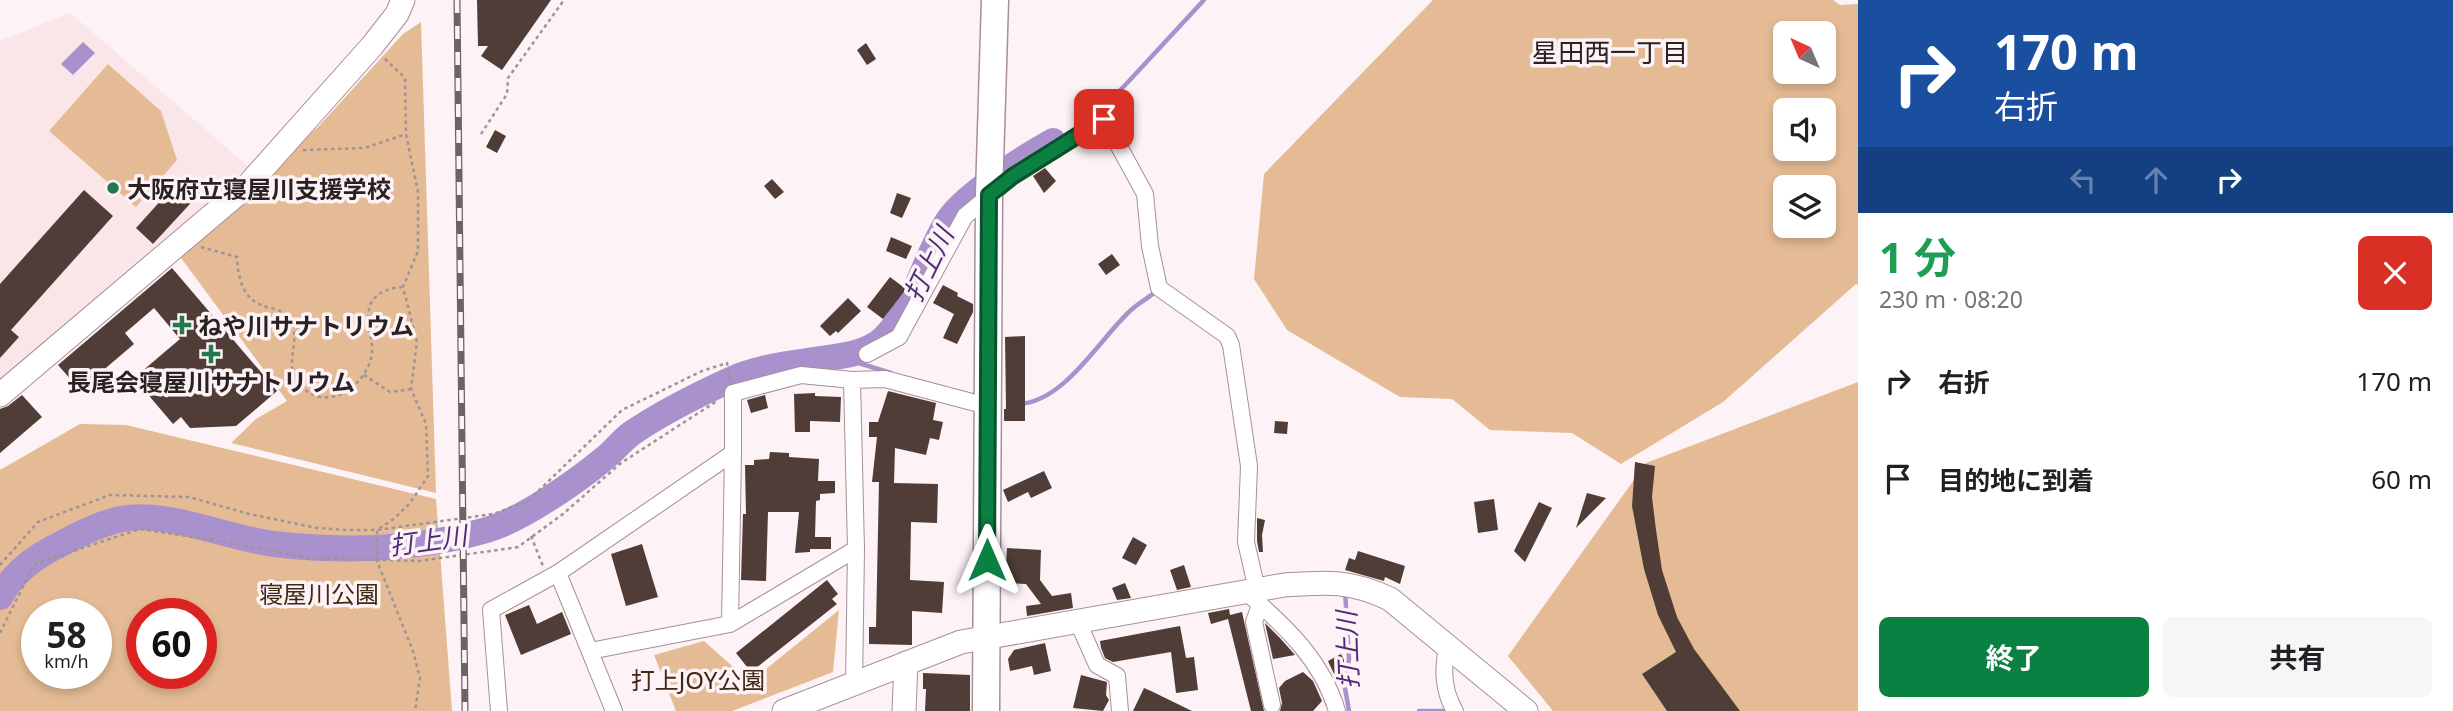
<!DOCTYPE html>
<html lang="ja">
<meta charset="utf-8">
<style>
:root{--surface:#fff;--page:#f6f6f6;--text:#202124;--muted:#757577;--accent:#0b8043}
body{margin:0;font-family:"Noto Sans","Noto Sans JP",sans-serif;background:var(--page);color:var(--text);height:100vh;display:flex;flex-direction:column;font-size:26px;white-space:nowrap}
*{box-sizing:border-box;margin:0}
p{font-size:23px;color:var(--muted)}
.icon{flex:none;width:38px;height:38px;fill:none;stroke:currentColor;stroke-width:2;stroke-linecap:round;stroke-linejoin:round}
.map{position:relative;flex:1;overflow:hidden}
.side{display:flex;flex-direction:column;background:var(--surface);width:595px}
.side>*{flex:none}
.top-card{background:#1a4fa0;color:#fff;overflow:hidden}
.needle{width:46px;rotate:316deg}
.fabs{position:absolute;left:1773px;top:21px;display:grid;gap:14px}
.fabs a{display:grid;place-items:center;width:63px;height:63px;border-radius:10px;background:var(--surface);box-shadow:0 4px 10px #0003;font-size:35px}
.speed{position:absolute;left:21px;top:598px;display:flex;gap:14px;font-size:35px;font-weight:700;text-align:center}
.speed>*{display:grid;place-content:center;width:91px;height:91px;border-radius:50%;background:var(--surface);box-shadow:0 4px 10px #0003;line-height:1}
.speed small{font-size:18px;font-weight:400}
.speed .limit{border:10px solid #d22;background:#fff;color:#111}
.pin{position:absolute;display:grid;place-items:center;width:60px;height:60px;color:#fff;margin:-30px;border-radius:14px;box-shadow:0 4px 10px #0006}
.me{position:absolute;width:77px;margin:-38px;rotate:0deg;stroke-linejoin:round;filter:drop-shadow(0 0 5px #0008)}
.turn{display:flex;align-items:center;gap:24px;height:147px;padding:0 21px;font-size:32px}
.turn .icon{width:91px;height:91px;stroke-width:2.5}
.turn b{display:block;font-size:49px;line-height:60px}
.lanes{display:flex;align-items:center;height:66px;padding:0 21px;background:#0003;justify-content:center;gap:35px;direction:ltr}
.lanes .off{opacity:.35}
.round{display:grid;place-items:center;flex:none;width:74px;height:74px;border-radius:10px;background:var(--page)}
.overview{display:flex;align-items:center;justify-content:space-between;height:119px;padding:0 21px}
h1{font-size:42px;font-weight:700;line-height:52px;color:#1e9e55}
.cta{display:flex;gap:14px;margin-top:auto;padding:14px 21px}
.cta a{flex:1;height:80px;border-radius:10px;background:var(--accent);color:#fff;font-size:28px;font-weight:700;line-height:80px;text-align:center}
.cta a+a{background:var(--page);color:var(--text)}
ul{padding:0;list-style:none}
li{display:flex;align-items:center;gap:21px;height:98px;padding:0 21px}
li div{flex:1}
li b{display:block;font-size:26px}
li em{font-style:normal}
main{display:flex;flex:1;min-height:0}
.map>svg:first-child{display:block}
.built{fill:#fae5e9}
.green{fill:#e4bb94;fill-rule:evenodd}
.water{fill:#a991ce}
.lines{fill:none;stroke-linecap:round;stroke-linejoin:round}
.stream{stroke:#a991ce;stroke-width:4.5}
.river{stroke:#a991ce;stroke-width:26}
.building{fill:#513d38}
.street-casing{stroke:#a79095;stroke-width:18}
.secondary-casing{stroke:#a79095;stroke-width:25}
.primary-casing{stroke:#a79095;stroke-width:29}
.path{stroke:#9e9496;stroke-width:2.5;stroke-dasharray:3.5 3.5;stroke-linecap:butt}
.street{stroke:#fff;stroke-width:16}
.secondary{stroke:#fff;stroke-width:23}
.primary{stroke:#fff;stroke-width:26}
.rail-casing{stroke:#6c6365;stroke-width:7}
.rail{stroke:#fdf2f5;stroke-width:4.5;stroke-dasharray:13;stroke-linecap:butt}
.route-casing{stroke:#07532c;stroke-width:18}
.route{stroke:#0b8043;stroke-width:12}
.poi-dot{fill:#217a4e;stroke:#fdf2f5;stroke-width:2.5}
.labels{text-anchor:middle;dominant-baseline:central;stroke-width:7;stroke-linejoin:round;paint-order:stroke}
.poi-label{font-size:24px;font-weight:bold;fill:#2a2123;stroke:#fdf2f5;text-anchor:start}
.park-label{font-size:24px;fill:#3f2912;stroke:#fdf2f5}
.neighbourhood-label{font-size:26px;fill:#2a2123;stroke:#fdf2f5}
.water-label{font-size:26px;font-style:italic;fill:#4f2d76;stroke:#fdf2f5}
</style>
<main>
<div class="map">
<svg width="1858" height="711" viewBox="0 0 1858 711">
<rect width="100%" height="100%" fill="#fdf2f5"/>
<path class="built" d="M 70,13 L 249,167 L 0,381 L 0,41 Z"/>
<path class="green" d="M 1433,0 L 1833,0 L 1840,5 L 1858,4 L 1858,285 L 1856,284 L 1723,402 L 1621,464 L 1572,433 L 1490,430 L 1452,399 L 1400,397 L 1287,330 L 1254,279 L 1264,174 ZM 1824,33 L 1824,72 L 1785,72 L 1785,33 ZM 1824,110 L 1824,149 L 1785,149 L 1785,110 ZM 1785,187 L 1824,187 L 1824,226 L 1785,226 Z
M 421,22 L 436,493 L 231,443 L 256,419 L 287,401 L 181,258 L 203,228 L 318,127 L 403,34 Z
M 108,64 L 161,111 L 177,160 L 136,207 L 49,131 Z
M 1858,382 L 1858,711 L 1553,711 L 1508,656 L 1646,463 Z
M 80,424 L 126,425 L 436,499 L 452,711 L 0,711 L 0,470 ZM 96,614 L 96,674 L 37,674 L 37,614 ZM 201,614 L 201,674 L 142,674 L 142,614 Z
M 839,610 L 833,672 L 732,711 L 676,711 L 654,655 L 704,641 L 750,682 Z"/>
<path class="water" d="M 83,42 L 95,53 L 73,75 L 61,64 Z"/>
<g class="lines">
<path class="stream" d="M 1092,119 L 1129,81 L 1204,0
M 839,357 L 891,373
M 1019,404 C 1064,402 1099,340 1129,312 C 1137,304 1147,299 1155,292 L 1158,295
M 1345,590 L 1349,659 L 1345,688 L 1349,711
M 1419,711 L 1449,711"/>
<path class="river" d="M 0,597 C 13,573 34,557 59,545 C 79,534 104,521 128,518 C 173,513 228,538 274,544 C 344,552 415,550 483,531 C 519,522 576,482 605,458 C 614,451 622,440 632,433 C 663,412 697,395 730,380 C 752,370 778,365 802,362 C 827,357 865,357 884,338 C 917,305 924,256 949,219 C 966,194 1026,156 1053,141"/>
</g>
<path class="building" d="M 477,0 L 551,0 L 502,70 L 481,56 L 488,46 L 478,46 Z
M 866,43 L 876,59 L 867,65 L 857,50 Z
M 495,130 L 506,136 L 497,153 L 486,147 Z
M 1045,168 L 1056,181 L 1044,193 L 1033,176 Z
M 182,177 L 200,193 L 153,244 L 136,228 Z
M 772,179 L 784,192 L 775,199 L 764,186 Z
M 84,190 L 113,216 L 11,330 L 19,337 L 0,358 L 0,284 Z
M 897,193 L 911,198 L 902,218 L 890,213 Z
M 891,237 L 912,246 L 906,259 L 886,251 Z
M 1112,254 L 1120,265 L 1106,275 L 1098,264 Z
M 172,268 L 277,391 L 236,426 L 190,428 L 181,417 L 173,424 L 134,378 L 180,339 L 154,308 L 125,333 L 134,344 L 80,390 L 58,365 Z
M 890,277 L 906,289 L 883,319 L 867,307 Z
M 943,285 L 958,293 L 957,296 L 973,304 L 973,312 L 957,344 L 943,338 L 954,314 L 933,303 Z
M 848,298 L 861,311 L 838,333 L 836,331 L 830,336 L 820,326 Z
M 1025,336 L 1025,421 L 1004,421 L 1004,409 L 1006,409 L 1005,337 Z
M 888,391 L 936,403 L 933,420 L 943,422 L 939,440 L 930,438 L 926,455 L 895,448 L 894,483 L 938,484 L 937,523 L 911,522 L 910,580 L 944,582 L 942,613 L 912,611 L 912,645 L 869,644 L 869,627 L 876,627 L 879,482 L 872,482 L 877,437 L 869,437 L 869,422 L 878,422 Z
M 815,393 L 815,396 L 841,397 L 840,422 L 810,421 L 810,432 L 795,432 L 794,394 Z
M 22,395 L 42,417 L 0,453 L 0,409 L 8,406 Z
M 765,395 L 768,408 L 751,413 L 747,400 Z
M 1275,421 L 1288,422 L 1287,434 L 1274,433 Z
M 770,452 L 789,453 L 789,457 L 819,459 L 818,481 L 835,481 L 835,493 L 820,494 L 820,500 L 816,501 L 815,537 L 831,537 L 831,549 L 810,549 L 810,552 L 795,553 L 799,512 L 768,512 L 766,581 L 741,580 L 743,514 L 746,514 L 745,465 L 754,465 L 754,460 L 769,459 Z
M 1635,462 L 1655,466 L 1652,497 L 1656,530 L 1662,570 L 1677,617 L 1694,649 L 1740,711 L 1667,711 L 1642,674 L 1676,652 L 1658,615 L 1644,569 L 1632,506 Z
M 1044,471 L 1052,488 L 1031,498 L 1028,492 L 1008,502 L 1003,490 Z
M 1587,493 L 1606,498 L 1576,528 Z
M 1494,499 L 1498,530 L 1478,533 L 1474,502 Z
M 1539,502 L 1552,508 L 1525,562 L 1514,551 Z
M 1257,518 L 1265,520 L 1262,535 L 1263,552 L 1259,552 L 1257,541 Z
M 1133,537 L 1147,545 L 1136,565 L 1122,558 Z
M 642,544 L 658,597 L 626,606 L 611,554 Z
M 1007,548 L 1041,550 L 1040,580 L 1052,596 L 1071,593 L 1073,608 L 1027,616 L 1026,606 L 1041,604 L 1026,584 L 1005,583 Z
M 1358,551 L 1405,566 L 1400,584 L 1385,577 L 1384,581 L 1345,570 L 1349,558 L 1355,560 Z
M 1184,565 L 1191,587 L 1177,590 L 1170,570 Z
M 827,580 L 838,594 L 832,599 L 837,604 L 751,672 L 736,653 Z
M 1125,583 L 1131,598 L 1117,600 L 1112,588 Z
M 529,605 L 537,624 L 562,612 L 571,634 L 521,655 L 505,615 Z
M 1229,609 L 1230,615 L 1242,612 L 1264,711 L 1251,711 L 1228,619 L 1211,624 L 1208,613 Z
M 1265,623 L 1280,638 L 1295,655 L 1273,659 Z
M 1180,626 L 1186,658 L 1194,657 L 1198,690 L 1176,693 L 1171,652 L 1113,662 L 1105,658 L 1101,648 L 1100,641 Z
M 1045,643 L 1051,671 L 1034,675 L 1032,666 L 1010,671 L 1008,659 L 1014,650 Z
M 1341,654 L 1344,660 L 1344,669 L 1334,674 L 1328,661 Z
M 1303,672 L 1313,681 L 1322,701 L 1313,711 L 1280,711 L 1282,703 L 1279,688 L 1285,681 Z
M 923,673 L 970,675 L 970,711 L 925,711 L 926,689 L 923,689 Z
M 1081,675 L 1107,682 L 1106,695 L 1109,700 L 1103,711 L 1073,708 Z
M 1144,688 L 1151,691 L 1192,711 L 1133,711 Z"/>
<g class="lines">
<defs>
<path id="street" d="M 867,354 L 899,337 L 965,216 L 1013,176 L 1104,119 L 1145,194 L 1150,246 L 1159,288 L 1227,336 L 1231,345 L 1249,466 L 1246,542 L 1257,590
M 733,453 L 730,624 L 856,549
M 558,573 L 614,711
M 1246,592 C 1285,626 1322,660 1337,711
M 1260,605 L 1254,622 L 1272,705
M 1077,620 L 1097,665 L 1117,676 L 1120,711
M 1448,645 C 1442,667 1443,691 1455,711
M 590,651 L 730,624
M 854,685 L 856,549 L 852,380 L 885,379 L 987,406
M 499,711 L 491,610 L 558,573 L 733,453 L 733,393 L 801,375 L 852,380"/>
<path id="secondary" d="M 0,395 L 249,184 L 372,46 L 397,14 L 403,0
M 784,711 L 961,642 L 1284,585 C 1327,582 1350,580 1390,599 L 1526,711
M 904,711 L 906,663"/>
<path id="primary" d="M 986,711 L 989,195 L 995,0"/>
</defs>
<use href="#street" class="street-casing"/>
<use href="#secondary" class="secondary-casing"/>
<use href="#primary" class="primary-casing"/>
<path class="path" d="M 385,59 L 405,78 L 406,134 L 418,192 L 418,251 L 403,287 L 417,342 L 411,389 L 426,424 L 428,476 L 410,503 L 395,518 L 377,530 L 377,561 L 413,651 L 420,678 L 415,711
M 481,134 L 507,94 L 508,78 L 564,0
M 303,150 L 365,148 L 406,134
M 201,247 L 237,257 C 238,279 243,301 267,307 C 274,309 282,310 287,316 C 306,337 280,364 300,385 C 325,412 360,390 370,362 C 377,343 363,321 371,303 C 377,292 390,288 402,287
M 364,375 L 390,392 L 411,389
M 531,536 L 543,566
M 0,565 L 38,522 L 110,495 L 189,497 L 249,514 L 317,528 L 345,530 L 377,530 L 493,514 L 528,501 L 622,410 L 702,371 L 727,363 L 730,380
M 0,633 L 34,564 L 140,529 L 213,540 L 309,558 L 420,561 L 518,547 L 563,514 L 621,463 L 717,401"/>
<use href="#street" class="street"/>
<use href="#secondary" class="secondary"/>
<use href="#primary" class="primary"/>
<defs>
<path id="rail" d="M 457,0 L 465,711"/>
</defs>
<use href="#rail" class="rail-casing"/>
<use href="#rail" class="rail"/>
</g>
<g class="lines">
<defs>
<path id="route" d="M 987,560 L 989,195 L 1013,176 L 1104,119"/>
</defs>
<use href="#route" class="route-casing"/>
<use href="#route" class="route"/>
</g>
<g class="poi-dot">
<circle cx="113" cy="188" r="7"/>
<path d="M178.5 314.5h7v7h7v7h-7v7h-7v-7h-7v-7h7z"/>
<path d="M207.5 343.5h7v7h7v7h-7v7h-7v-7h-7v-7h7z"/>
</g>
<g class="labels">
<g class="poi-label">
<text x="127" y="188">大阪府立寝屋川支援学校</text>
<text x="198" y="325">ねや川サナトリウム</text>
<text x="211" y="381" text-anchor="middle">長尾会寝屋川サナトリウム</text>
</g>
<g class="park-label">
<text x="319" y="593">寝屋川公園</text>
<text x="698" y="679">打上JOY公園</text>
</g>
<g class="neighbourhood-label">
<text x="1610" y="52">星田西一丁目</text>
</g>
<g class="water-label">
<text transform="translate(928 264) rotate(-64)">打上川</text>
<text transform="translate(428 540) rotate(-8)">打上川</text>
<text transform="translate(1347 650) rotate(-92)">打上川</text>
</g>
</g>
</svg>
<div class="fabs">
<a><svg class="needle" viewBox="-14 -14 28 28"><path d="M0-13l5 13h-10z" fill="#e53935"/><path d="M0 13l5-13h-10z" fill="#757577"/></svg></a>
<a><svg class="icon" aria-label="sound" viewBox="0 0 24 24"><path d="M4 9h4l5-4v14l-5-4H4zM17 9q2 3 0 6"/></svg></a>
<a><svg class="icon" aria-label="layers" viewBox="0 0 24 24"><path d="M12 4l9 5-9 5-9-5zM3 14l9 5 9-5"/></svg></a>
</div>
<div class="speed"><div>58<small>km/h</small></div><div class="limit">60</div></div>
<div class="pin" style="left:1104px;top:119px;background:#d93025"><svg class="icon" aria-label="arrive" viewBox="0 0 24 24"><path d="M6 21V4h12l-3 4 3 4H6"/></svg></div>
<svg class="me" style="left:987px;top:560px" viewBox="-20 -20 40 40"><path d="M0-17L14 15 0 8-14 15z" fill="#0b8043" stroke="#fff" stroke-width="4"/></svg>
</div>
<section class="side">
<div class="top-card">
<div class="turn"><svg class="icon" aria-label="right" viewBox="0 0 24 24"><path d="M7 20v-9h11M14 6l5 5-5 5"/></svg><div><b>170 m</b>右折</div></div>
<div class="lanes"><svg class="icon off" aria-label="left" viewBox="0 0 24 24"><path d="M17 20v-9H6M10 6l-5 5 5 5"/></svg><svg class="icon off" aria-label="ahead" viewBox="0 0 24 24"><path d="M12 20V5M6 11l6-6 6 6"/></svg><svg class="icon" aria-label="right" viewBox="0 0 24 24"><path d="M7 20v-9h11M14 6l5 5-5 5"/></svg></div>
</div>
<div class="overview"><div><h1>1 分</h1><p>230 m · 08:20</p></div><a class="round" style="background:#d93025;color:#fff"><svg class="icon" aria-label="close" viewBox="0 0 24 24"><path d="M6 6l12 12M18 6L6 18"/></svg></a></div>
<ul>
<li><svg class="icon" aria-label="right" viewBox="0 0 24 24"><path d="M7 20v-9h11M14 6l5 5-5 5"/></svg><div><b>右折</b></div><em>170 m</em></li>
<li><svg class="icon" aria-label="arrive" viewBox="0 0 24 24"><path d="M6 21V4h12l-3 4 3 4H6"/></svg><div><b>目的地に到着</b></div><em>60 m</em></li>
</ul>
<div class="cta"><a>終了</a><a>共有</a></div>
</section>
</main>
